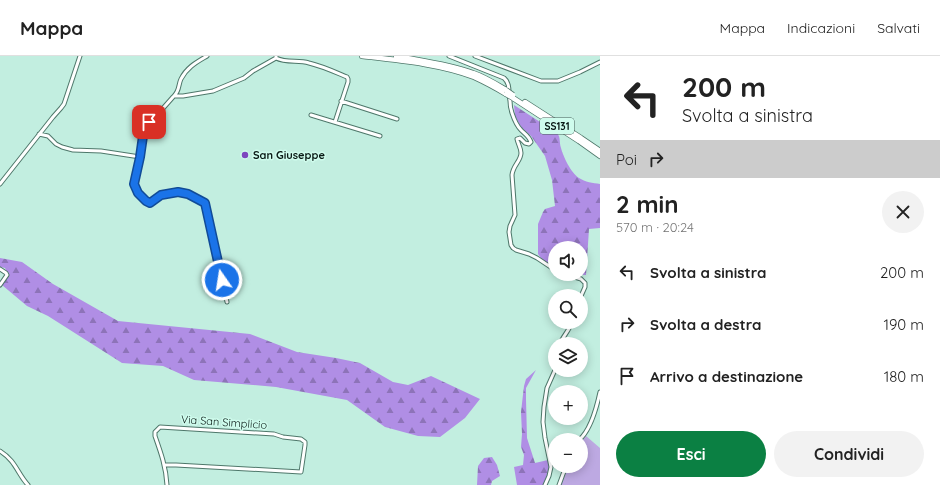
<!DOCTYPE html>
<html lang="it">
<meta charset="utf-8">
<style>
:root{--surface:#fff;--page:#f2f2f2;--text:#222;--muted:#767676;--line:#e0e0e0;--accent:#0b8043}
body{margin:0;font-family:Quicksand,sans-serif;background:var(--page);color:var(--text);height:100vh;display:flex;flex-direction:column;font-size:15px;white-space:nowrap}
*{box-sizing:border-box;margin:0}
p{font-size:13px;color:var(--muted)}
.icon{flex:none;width:22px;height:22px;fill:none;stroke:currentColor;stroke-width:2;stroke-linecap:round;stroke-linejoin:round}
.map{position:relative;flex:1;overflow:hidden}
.drawer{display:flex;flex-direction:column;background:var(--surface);width:340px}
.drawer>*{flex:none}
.hud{background:#fff;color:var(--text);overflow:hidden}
.controls{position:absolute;left:548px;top:185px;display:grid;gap:8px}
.controls a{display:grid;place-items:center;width:40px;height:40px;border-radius:50%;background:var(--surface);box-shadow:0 2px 10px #0003;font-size:20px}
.pin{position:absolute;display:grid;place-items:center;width:34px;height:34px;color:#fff;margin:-17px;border-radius:8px;box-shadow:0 2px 6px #0006}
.me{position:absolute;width:44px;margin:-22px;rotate:347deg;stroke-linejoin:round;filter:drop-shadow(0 0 3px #0008)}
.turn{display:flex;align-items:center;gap:14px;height:84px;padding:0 16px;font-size:18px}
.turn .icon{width:52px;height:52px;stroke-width:2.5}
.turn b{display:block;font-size:28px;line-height:34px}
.then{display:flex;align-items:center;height:38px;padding:0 16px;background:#0003;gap:8px;font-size:15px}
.round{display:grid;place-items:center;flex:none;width:42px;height:42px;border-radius:21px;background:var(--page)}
.head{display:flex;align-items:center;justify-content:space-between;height:68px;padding:0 16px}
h1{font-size:24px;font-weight:700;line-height:30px}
.action{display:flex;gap:8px;margin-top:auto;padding:8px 16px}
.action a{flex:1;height:46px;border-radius:24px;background:var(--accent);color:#fff;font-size:16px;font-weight:700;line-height:46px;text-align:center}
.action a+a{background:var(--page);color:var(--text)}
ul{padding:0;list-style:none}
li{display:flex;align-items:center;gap:12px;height:52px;padding:0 16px}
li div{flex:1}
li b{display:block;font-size:15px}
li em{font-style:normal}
header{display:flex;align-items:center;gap:24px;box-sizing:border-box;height:56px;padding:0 20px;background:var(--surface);border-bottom:1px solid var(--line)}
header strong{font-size:19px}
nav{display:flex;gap:22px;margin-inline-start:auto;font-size:14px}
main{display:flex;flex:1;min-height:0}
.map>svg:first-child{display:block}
.forest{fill:url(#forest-firs)}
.pitch{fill:#bda9e2}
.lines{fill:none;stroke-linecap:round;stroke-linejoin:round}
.minor-casing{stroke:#4e776a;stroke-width:5}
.trunk-casing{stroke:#4e776a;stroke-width:6}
.minor{stroke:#fff;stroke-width:3}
.trunk{stroke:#fff;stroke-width:4.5}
.trunk-bridge-casing{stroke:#4e776a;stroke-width:6;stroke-linecap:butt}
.trunk-bridge{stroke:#fff;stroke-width:4.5}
.route-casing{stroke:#114b97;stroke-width:10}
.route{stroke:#1a73e8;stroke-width:7}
.poi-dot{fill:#7d47bf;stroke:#cffced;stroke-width:1.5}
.labels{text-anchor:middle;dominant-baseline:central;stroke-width:3;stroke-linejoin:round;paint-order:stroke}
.shield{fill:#cffced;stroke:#445d56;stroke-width:1}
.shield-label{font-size:10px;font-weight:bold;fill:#091915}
.poi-label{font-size:11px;font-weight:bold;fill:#091915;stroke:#cffced;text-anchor:start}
.street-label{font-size:11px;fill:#091915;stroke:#cffced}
</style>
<header>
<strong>Mappa</strong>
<nav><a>Mappa</a><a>Indicazioni</a><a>Salvati</a></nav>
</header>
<main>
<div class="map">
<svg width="600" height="429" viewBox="0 0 600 429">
<defs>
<pattern id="forest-firs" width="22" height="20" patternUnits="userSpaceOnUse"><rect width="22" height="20" fill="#b08ee5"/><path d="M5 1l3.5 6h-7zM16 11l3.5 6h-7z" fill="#8d73b8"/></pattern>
</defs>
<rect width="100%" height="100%" fill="#c2eee0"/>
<path class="forest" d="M 514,49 L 557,77 C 561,82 559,86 561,92 C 563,100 571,117 579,122 C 585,126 593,127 600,128 L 600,172 L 589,173 L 586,219 L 573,218 L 581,218 L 581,192 L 555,192 L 555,211 L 543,205 L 538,198 L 538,168 L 543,156 L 545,153 L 555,150 L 552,124 L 545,100 L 531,80 L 521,71 L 515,60 Z
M 0,202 L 22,206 L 53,228 L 118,265 L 250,278 L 297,296 L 336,302 L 360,307 L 393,326 L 408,329 L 431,320 L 480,343 L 465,362 L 440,381 L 418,380 L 385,371 L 347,344 L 276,331 L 194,324 L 163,310 L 122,307 L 48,260 L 27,250 L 2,229 L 8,219 L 5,212 L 0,211 Z
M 536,314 L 526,332 L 526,343 L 527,382 L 535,407 L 548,404 C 551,414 548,420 544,429 L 517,429 L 514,411 L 523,409 L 524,399 L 521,391 L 522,378 L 521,356 L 524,330 L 526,323 Z
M 492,401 L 497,409 L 500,420 L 492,425 L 491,429 L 477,429 L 478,410 L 484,402 Z"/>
<path class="pitch" d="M 586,380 L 600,392 L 600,429 L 560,429 L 569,410 L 581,410 L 581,386 Z"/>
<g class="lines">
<defs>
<path id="minor" d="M 449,0 L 504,22 C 511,28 508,37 510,45 C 510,49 511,54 512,57 C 514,63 517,70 521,74 C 525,78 529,80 531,86 L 529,88 L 525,87 L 520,82 L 517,83 C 518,88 521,92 521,97 C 521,105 513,109 512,119 L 515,159 L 510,170 L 509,176 L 511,189 L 513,192 L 516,194 L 529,198 L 537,202 L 555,214
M 475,0 L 541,25 L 558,25 L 580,16 L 600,6
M 276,2 C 286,7 298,4 309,7 C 322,10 335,16 347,21 L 348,23 L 348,26 L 335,66
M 174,40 C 180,34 178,29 181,23 C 187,11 197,6 207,0
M 341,45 L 397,63
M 311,59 L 380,80
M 39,78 L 48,80 L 56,88 L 62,91 L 73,94 L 101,95 L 140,101
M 0,128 L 53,61 L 61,52 L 64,48 L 80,0
M 0,213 L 6,217 L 7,219 L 0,229
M 565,218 L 581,223 L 585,227 L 585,231 L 581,240
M 227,246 L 205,147 L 188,138 L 178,136 L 161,139 L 150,147 L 146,145 L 138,137 L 134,128 L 140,101 L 143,80 L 146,70 L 158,58 L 173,41 L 174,40 L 183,40 L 213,35 L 244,22 L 253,15 L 276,2 L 276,0
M 560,288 C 563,280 569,275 572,266
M 579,384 C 591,374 597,350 600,336
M 0,395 C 16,405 17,417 28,429
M 165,409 L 176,409 L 301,416 L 305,389 L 305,386 L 301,383 L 283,381 L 274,378 L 160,371 L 155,376 L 155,380 C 161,397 166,411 167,429
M 545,429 L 549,420 L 551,411 L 545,382 L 543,366 L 544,351 L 547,332 L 555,314
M 559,429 L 566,410"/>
<path id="trunk" d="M 362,0 C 397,4 441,8 474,21 C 485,26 496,32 506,38
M 396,0 C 422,5 448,8 473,17 C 485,21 496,28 506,34
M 513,42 L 579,85 L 600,100
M 525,46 L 581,82 L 600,95"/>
</defs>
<use href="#minor" class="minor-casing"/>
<use href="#trunk" class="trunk-casing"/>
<use href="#minor" class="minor"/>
<use href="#trunk" class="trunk"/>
<defs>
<path id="trunk-bridge" d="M 506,34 L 513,39
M 506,38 L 513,42"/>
</defs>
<use href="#trunk-bridge" class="trunk-bridge-casing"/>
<use href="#trunk-bridge" class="trunk-bridge"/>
</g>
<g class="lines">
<defs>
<path id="route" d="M 149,66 L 146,70 L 143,80 L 140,101 L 134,128 L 138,137 L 146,145 L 150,147 L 161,139 L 178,136 L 188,138 L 205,147 L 222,224"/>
</defs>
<use href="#route" class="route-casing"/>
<use href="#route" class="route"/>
</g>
<circle class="poi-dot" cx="245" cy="99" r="4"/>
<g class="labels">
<rect class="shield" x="540" y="62" width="34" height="16" rx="3"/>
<g class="shield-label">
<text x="557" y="70">SS131</text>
</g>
<g class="poi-label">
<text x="253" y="99">San Giuseppe</text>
</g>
<g class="street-label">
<text transform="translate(224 366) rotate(4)">Via San Simplicio</text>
</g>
</g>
</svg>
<div class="controls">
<a><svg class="icon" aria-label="sound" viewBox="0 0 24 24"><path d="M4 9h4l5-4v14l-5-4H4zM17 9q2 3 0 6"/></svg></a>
<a><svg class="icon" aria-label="search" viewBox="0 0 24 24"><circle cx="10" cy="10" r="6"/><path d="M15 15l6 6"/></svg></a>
<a><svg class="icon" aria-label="layers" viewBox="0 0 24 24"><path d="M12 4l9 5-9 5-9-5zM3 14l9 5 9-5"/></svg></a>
<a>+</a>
<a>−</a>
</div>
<div class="pin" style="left:149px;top:66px;background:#d93025"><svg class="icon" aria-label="arrive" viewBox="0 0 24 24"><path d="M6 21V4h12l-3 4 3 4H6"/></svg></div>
<svg class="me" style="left:222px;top:224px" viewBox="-20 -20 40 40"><circle r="17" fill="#1a73e8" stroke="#fff" stroke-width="3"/><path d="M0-11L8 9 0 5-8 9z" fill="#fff"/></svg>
</div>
<section class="drawer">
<div class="hud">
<div class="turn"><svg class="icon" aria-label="left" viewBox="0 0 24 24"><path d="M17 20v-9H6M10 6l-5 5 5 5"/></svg><div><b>200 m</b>Svolta a sinistra</div></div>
<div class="then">Poi<svg class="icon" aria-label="right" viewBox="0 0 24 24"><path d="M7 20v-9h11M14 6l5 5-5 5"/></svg></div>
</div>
<div class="head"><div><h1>2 min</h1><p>570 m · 20:24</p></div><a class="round"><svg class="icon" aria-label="close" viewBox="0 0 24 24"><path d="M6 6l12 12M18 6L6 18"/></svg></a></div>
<ul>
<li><svg class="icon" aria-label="left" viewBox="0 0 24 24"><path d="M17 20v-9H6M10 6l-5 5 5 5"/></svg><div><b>Svolta a sinistra</b></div><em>200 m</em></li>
<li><svg class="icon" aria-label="right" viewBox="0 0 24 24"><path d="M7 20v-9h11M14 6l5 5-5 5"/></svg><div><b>Svolta a destra</b></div><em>190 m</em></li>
<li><svg class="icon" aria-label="arrive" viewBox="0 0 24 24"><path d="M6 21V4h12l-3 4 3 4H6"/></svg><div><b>Arrivo a destinazione</b></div><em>180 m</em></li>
</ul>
<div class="action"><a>Esci</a><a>Condividi</a></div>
</section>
</main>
